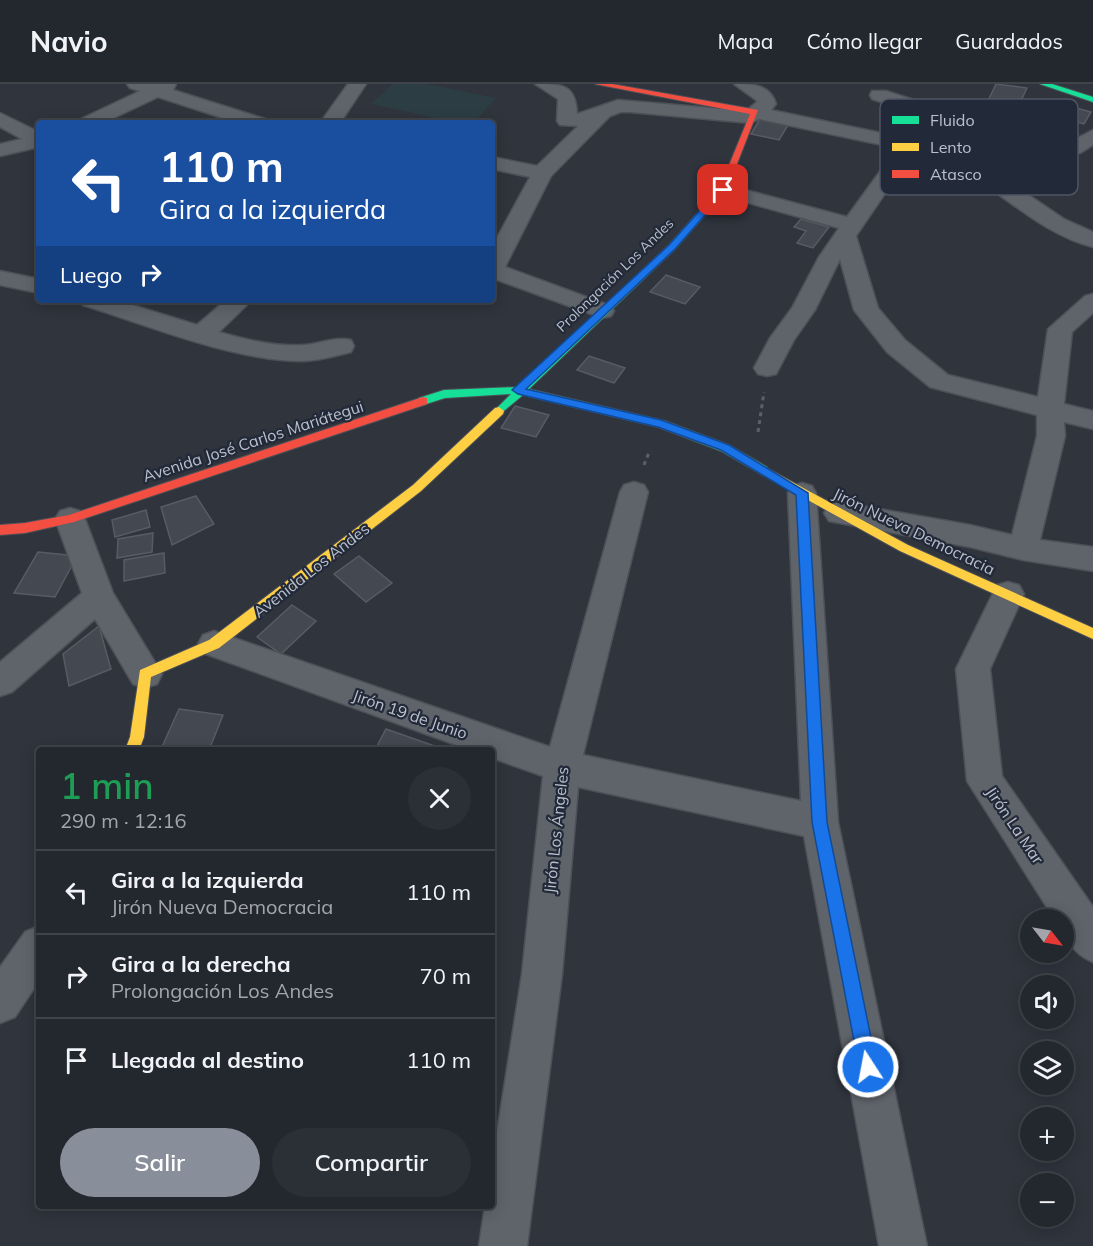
<!DOCTYPE html>
<html lang="es">
<meta charset="utf-8">
<style>
:root{--surface:#23272e;--page:#2b2f36;--text:#f1f3f6;--muted:#a3a5aa;--line:#40444a;--accent:#898f9a}
body{margin:0;font-family:Mulish,sans-serif;background:var(--page);color:var(--text);height:100vh;display:flex;flex-direction:column;font-size:22px;white-space:nowrap}
*{box-sizing:border-box;margin:0}
p{font-size:20px;color:var(--muted)}
.icon{flex:none;width:33px;height:33px;fill:none;stroke:currentColor;stroke-width:2;stroke-linecap:round;stroke-linejoin:round}
.map{position:relative;flex:1;overflow:hidden}
.details{position:absolute;left:36px;top:663px;width:459px;height:462px;display:flex;flex-direction:column;background:var(--surface);border-radius:6px;box-shadow:0 3px 15px #0003,0 0 0 2px var(--line)}
.details>*{flex:none}
.guide{position:absolute;left:36px;top:36px;width:459px;height:183px;border-radius:6px;box-shadow:0 3px 15px #0003,0 0 0 2px var(--line);background:#1a4fa0;color:#fff;overflow:hidden}
.needle{width:39px;rotate:121deg}
.fabs{position:absolute;left:1020px;top:825px;display:grid;gap:12px}
.fabs a{display:grid;place-items:center;width:54px;height:54px;border-radius:50%;background:var(--surface);box-shadow:0 3px 15px #0003,0 0 0 2px var(--line);font-size:30px}
.pin{position:absolute;display:grid;place-items:center;width:51px;height:51px;color:#fff;margin:-26px;border-radius:12px;box-shadow:0 3px 9px #0006}
.me{position:absolute;width:66px;margin:-33px;rotate:349deg;stroke-linejoin:round;filter:drop-shadow(0 0 4px #0008)}
.turn{display:flex;align-items:center;gap:21px;height:126px;padding:0 24px;font-size:27px}
.turn .icon{width:78px;height:78px;stroke-width:2.5}
.turn b{display:block;font-size:42px;line-height:51px}
.then{display:flex;align-items:center;height:57px;padding:0 24px;background:#0003;gap:12px;font-size:22px}
.round{display:grid;place-items:center;flex:none;width:63px;height:63px;border-radius:32px;background:var(--page)}
.overview{display:flex;align-items:center;justify-content:space-between;height:102px;padding:0 24px}
h1{font-size:36px;font-weight:600;line-height:45px;color:#1e9e55}
.cta{display:flex;gap:12px;margin-top:auto;padding:12px 24px}
.cta a{flex:1;height:69px;border-radius:36px;background:var(--accent);color:#fff;font-size:24px;font-weight:600;line-height:69px;text-align:center}
.cta a+a{background:var(--page);color:var(--text)}
ul{padding:0;list-style:none}
li{display:flex;align-items:center;gap:18px;height:84px;padding:0 24px;border-top:2px solid var(--line)}
li div{flex:1}
li b{display:block;font-size:22px}
li em{font-style:normal}
header{display:flex;align-items:center;gap:36px;box-sizing:border-box;height:84px;padding:0 30px;background:var(--surface);border-bottom:2px solid var(--line)}
header strong{font-size:28px}
nav{display:flex;gap:33px;margin-inline-start:auto;font-size:21px}
.map>svg:first-child{display:block}
.green{fill:#2c3e43}
.building{fill:#444850;stroke:#575c64;stroke-width:1.5}
.lines{fill:none;stroke-linecap:round;stroke-linejoin:round}
.street-casing{stroke:#4d5057;stroke-width:3}
.fast-casing{stroke:#4d5057;stroke-width:2}
.slow-casing{stroke:#4d5057;stroke-width:2}
.jam-casing{stroke:#4d5057;stroke-width:2}
.path{stroke:#5c6167;stroke-width:3;stroke-dasharray:4 4;stroke-linecap:butt}
.street{fill:#5f636a;fill-rule:evenodd}
.fast{fill:#16e098;fill-rule:evenodd}
.slow{fill:#ffcf43;fill-rule:evenodd}
.jam{fill:#f24e42;fill-rule:evenodd}
.route{fill:#1a73e8;stroke:#114b97;stroke-width:1.5}
.labels{text-anchor:middle;dominant-baseline:central;stroke-width:4.5;stroke-linejoin:round;paint-order:stroke}
.far-street-label{font-size:14px;fill:#bac0cc;stroke:#222938}
.street-label{font-size:16px;fill:#bac0cc;stroke:#222938}
.key{fill:#222938;stroke:#505664;stroke-width:1.5}
.key-label{font-size:16px;fill:#bac0cc}
</style>
<header>
<strong>Navio</strong>
<nav><a>Mapa</a><a>Cómo llegar</a><a>Guardados</a></nav>
</header>
<div class="map">
<svg width="1093" height="1162" viewBox="0 0 1093 1162">
<rect width="100%" height="100%" fill="#2f343d"/>
<path class="green" d="M 393,0 L 427,0 L 496,14 L 473,39 L 460,39 L 371,20 Z"/>
<path class="building" d="M 996,0 L 1027,4 L 1018,23 L 988,17 Z
M 1057,19 L 1091,28 L 1084,40 L 1049,31 Z
M 760,35 L 788,41 L 779,56 L 751,50 Z
M 801,135 L 829,143 L 813,164 L 797,159 L 806,147 L 794,143 Z
M 666,191 L 700,203 L 685,220 L 650,208 Z
M 589,272 L 625,284 L 614,299 L 577,286 Z
M 515,322 L 549,331 L 536,353 L 501,344 Z
M 196,412 L 214,440 L 172,461 L 161,423 Z
M 146,426 L 150,443 L 115,453 L 112,436 Z
M 153,449 L 152,468 L 117,474 L 118,455 Z
M 38,468 L 77,472 L 55,513 L 14,509 Z
M 164,469 L 165,489 L 124,497 L 124,476 Z
M 359,472 L 392,499 L 366,518 L 334,490 Z
M 292,521 L 316,537 L 281,570 L 257,553 Z
M 99,542 L 111,585 L 69,602 L 63,570 Z
M 179,625 L 223,631 L 209,666 L 161,665 Z
M 386,645 L 446,666 L 375,666 Z"/>
<g class="lines">
<defs>
<path id="street" d="M 127,0 L 176,0 L 173,6 L 265,35 L 268,39 L 238,39 L 158,13 L 103,39 L 78,39 L 81,35 L 140,7 L 130,4 Z
M 348,0 L 366,0 L 340,39 L 320,39 Z
M 535,0 C 562,0 576,0 577,30 L 618,16 L 746,27 L 757,18 L 756,16 L 734,0 C 752,0 770,0 776,20 L 771,26 L 948,63 L 982,80 L 1028,66 L 872,15 L 870,11 L 872,7 L 886,7 L 1049,60 L 1068,59 L 1093,46 L 1093,61 L 1080,69 L 1050,72 L 996,89 L 1064,135 L 1093,148 L 1093,163 C 1026,146 982,82 914,67 L 856,152 L 878,224 L 905,256 L 948,291 L 1038,313 L 1048,245 L 1085,212 L 1093,210 L 1093,229 L 1072,248 L 1064,320 L 1093,327 L 1093,345 L 1064,338 L 1065,352 L 1040,456 L 1093,463 L 1093,487 L 1023,476 L 970,463 L 829,437 L 824,429 L 829,421 L 839,418 L 970,441 L 1012,451 L 1037,352 L 1037,331 L 930,303 L 887,268 L 858,231 L 854,226 L 840,175 L 815,226 L 794,256 L 776,290 L 767,292 L 758,290 L 754,284 L 770,254 L 792,224 L 819,173 L 839,144 L 716,110 L 713,106 L 716,102 L 723,100 L 847,133 L 897,64 L 759,35 L 751,39 L 630,28 L 621,28 L 610,32 L 551,92 L 505,183 L 611,222 L 614,227 L 611,232 L 602,234 L 492,194 L 492,163 L 530,93 L 492,85 L 492,73 L 537,82 L 578,42 L 560,41 L 557,37 L 558,15 Z
M 0,29 L 39,48 L 39,63 L 0,72 L 0,60 L 22,55 L 0,43 Z
M 0,187 L 39,195 L 39,209 L 0,201 Z
M 79,216 L 116,216 L 197,241 L 226,216 L 252,216 L 219,248 C 246,256 276,263 304,261 C 320,260 335,252 351,256 L 354,262 L 351,268 C 335,272 317,277 301,277 C 234,277 147,241 83,221 Z
M 634,398 L 644,401 L 648,408 L 583,671 L 801,717 L 788,409 L 792,402 L 802,399 L 812,402 L 816,409 L 838,738 L 927,1162 L 879,1162 L 804,752 L 578,703 L 562,890 L 527,1162 L 479,1162 L 485,1122 L 492,1122 L 492,1080 L 522,890 L 543,692 L 492,674 L 492,666 L 470,666 L 203,569 L 198,560 L 203,551 L 214,547 L 550,663 L 620,408 L 624,401 Z
M 70,424 L 80,427 L 85,435 L 113,509 L 162,590 L 157,600 L 145,604 L 133,600 L 95,535 L 12,608 L 0,612 L 0,578 L 82,509 L 55,435 L 60,427 Z
M 1008,498 L 1019,501 L 1024,510 L 990,585 L 1002,692 L 1093,823 L 1093,878 C 1074,870 1064,857 1064,836 L 1055,836 L 967,697 L 956,585 L 997,501 Z
M 39,842 L 39,897 L 15,933 L 0,939 L 0,883 L 25,848 Z"/>
<path id="fast" d="M 1040,0 L 1052,0 L 1093,13 L 1093,18 Z
M 720,104 L 727,106 L 675,165 L 529,305 L 665,337 L 729,361 L 767,383 L 767,389 L 759,389 L 721,367 L 658,343 L 523,311 L 499,331 L 494,327 L 511,310 L 445,314 L 423,321 L 419,320 L 419,314 L 444,306 L 518,303 L 669,161 Z"/>
<path id="slow" d="M 499,323 L 504,327 L 503,330 L 421,407 L 219,564 L 151,593 L 144,653 L 139,666 L 125,666 L 130,653 L 140,586 L 209,556 L 413,401 L 495,324 Z
M 763,382 L 908,461 L 1093,544 L 1093,555 L 900,467 L 759,389 L 757,386 Z"/>
<path id="jam" d="M 595,0 L 612,0 L 758,26 L 726,108 L 719,106 L 750,30 Z
M 423,313 L 427,314 L 427,320 L 74,438 L 25,449 L 0,451 L 0,441 L 25,439 L 69,431 Z"/>
</defs>
<use href="#street" class="street-casing"/>
<use href="#fast" class="fast-casing"/>
<use href="#slow" class="slow-casing"/>
<use href="#jam" class="jam-casing"/>
<path class="path" d="M 758,348 L 764,308
M 644,381 L 650,366"/>
<use href="#street" class="street"/>
<use href="#fast" class="fast"/>
<use href="#slow" class="slow"/>
<use href="#jam" class="jam"/>
</g>
<path class="route" d="M 719,105 L 727,106 L 675,165 L 526,305 L 661,336 L 729,361 L 808,409 L 827,738 L 877,983 L 874,990 L 868,992 L 861,990 L 859,983 L 812,738 L 796,411 L 721,366 L 658,343 L 518,310 L 512,306 L 669,161 Z"/>
<g class="labels">
<g class="far-street-label">
<text transform="translate(615 191) rotate(-44)">Prolongación Los Andes</text>
</g>
<g class="street-label">
<text transform="translate(253 357) rotate(-18)">Avenida José Carlos Mariátegui</text>
<text transform="translate(914 447) rotate(26)">Jirón Nueva Democracia</text>
<text transform="translate(311 486) rotate(-38)">Avenida Los Andes</text>
<text transform="translate(410 630) rotate(19)">Jirón 19 de Junio</text>
<text transform="translate(1015 741) rotate(56)">Jirón La Mar</text>
<text transform="translate(556 746) rotate(-84)">Jirón Los Ángeles</text>
</g>
</g>
<rect x="880" y="15" width="198" height="96" rx="9" class="key"/>
<rect x="892" y="32" width="27" height="8" fill="#16e098"/>
<rect x="892" y="59" width="27" height="8" fill="#ffcf43"/>
<rect x="892" y="86" width="27" height="8" fill="#f24e42"/>
<g class="key-label">
<text x="930" y="42">Fluido</text>
<text x="930" y="69">Lento</text>
<text x="930" y="96">Atasco</text>
</g>
</svg>
<div class="fabs">
<a><svg class="needle" viewBox="-14 -14 28 28"><path d="M0-13l5 13h-10z" fill="#e53935"/><path d="M0 13l5-13h-10z" fill="#a3a5aa"/></svg></a>
<a><svg class="icon" aria-label="sound" viewBox="0 0 24 24"><path d="M4 9h4l5-4v14l-5-4H4zM17 9q2 3 0 6"/></svg></a>
<a><svg class="icon" aria-label="layers" viewBox="0 0 24 24"><path d="M12 4l9 5-9 5-9-5zM3 14l9 5 9-5"/></svg></a>
<a>+</a>
<a>−</a>
</div>
<div class="pin" style="left:723px;top:106px;background:#d93025"><svg class="icon" aria-label="arrive" viewBox="0 0 24 24"><path d="M6 21V4h12l-3 4 3 4H6"/></svg></div>
<svg class="me" style="left:868px;top:983px" viewBox="-20 -20 40 40"><circle r="17" fill="#1a73e8" stroke="#fff" stroke-width="3"/><path d="M0-11L8 9 0 5-8 9z" fill="#fff"/></svg>
<div class="guide">
<div class="turn"><svg class="icon" aria-label="left" viewBox="0 0 24 24"><path d="M17 20v-9H6M10 6l-5 5 5 5"/></svg><div><b>110 m</b>Gira a la izquierda</div></div>
<div class="then">Luego<svg class="icon" aria-label="right" viewBox="0 0 24 24"><path d="M7 20v-9h11M14 6l5 5-5 5"/></svg></div>
</div>
<section class="details">
<div class="overview"><div><h1>1 min</h1><p>290 m · 12:16</p></div><a class="round"><svg class="icon" aria-label="close" viewBox="0 0 24 24"><path d="M6 6l12 12M18 6L6 18"/></svg></a></div>
<ul>
<li><svg class="icon" aria-label="left" viewBox="0 0 24 24"><path d="M17 20v-9H6M10 6l-5 5 5 5"/></svg><div><b>Gira a la izquierda</b><p>Jirón Nueva Democracia</p></div><em>110 m</em></li>
<li><svg class="icon" aria-label="right" viewBox="0 0 24 24"><path d="M7 20v-9h11M14 6l5 5-5 5"/></svg><div><b>Gira a la derecha</b><p>Prolongación Los Andes</p></div><em>70 m</em></li>
<li><svg class="icon" aria-label="arrive" viewBox="0 0 24 24"><path d="M6 21V4h12l-3 4 3 4H6"/></svg><div><b>Llegada al destino</b></div><em>110 m</em></li>
</ul>
<div class="cta"><a>Salir</a><a>Compartir</a></div>
</section>
</div>
